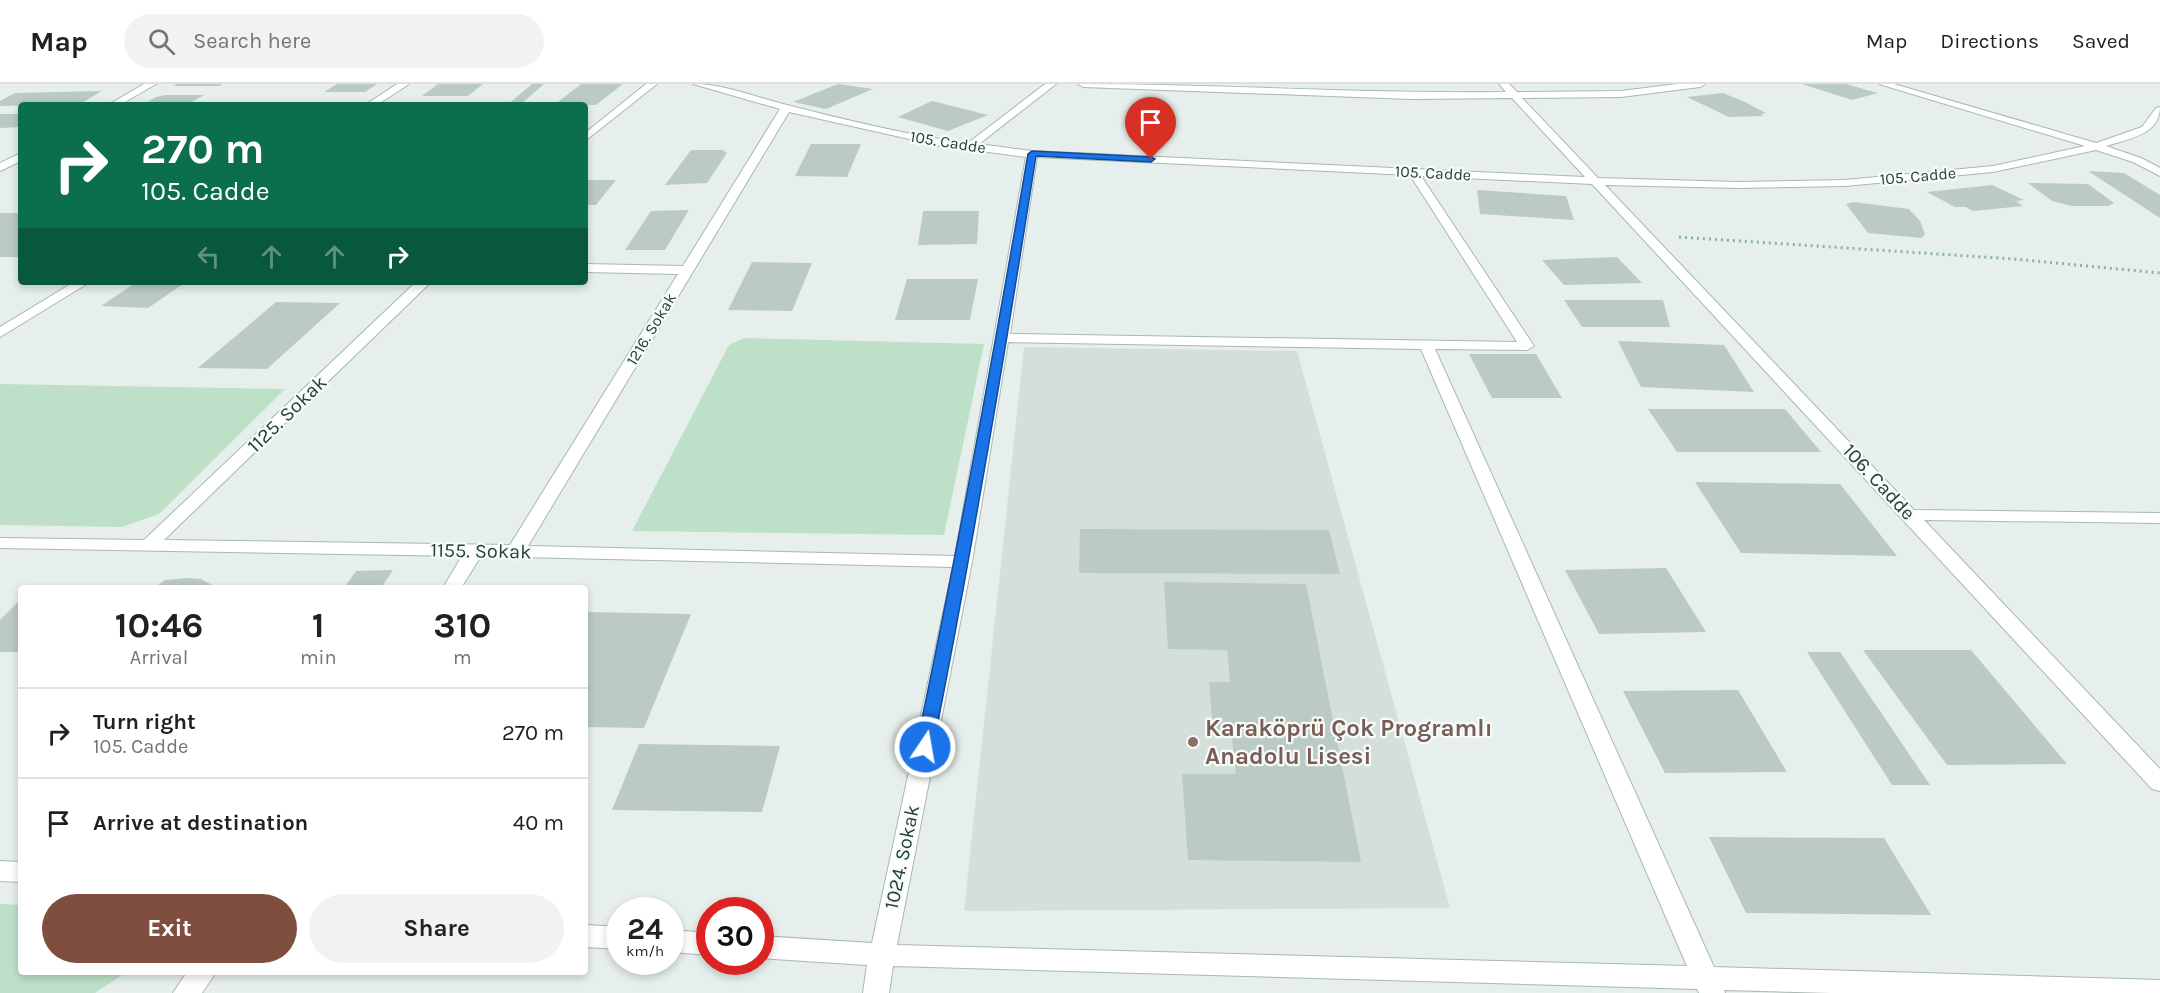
<!DOCTYPE html>
<meta charset="utf-8">
<style>
:root{--surface:#fff;--page:#f2f2f2;--text:#202124;--muted:#757577;--line:#e0e0e0;--accent:#7f4e3f}
body{margin:0;font-family:Karla,sans-serif;background:var(--page);color:var(--text);height:100vh;display:flex;flex-direction:column;font-size:22px;white-space:nowrap}
*{box-sizing:border-box;margin:0}
p{font-size:20px;color:var(--muted)}
.icon{flex:none;width:33px;height:33px;fill:none;stroke:currentColor;stroke-width:2;stroke-linecap:round;stroke-linejoin:round}
.map{position:relative;flex:1;overflow:hidden}
.sheet{position:absolute;left:18px;top:501px;width:570px;height:390px;display:flex;flex-direction:column;background:var(--surface);border-radius:6px;box-shadow:0 3px 9px #0003}
.sheet>*{flex:none}
.guide{position:absolute;left:18px;top:18px;width:570px;height:183px;border-radius:6px;box-shadow:0 3px 9px #0003;background:#0b6e4f;color:#fff;overflow:hidden}
.speed{position:absolute;left:606px;top:813px;display:flex;gap:12px;font-size:30px;font-weight:700;text-align:center}
.speed>*{display:grid;place-content:center;width:78px;height:78px;border-radius:50%;background:var(--surface);box-shadow:0 3px 9px #0003;line-height:1}
.speed small{font-size:15px;font-weight:400}
.speed .limit{border:9px solid #d22;background:#fff;color:#111}
.pin{position:absolute;display:grid;place-items:center;width:51px;height:51px;color:#fff;margin:-62px -26px;border-radius:50% 50% 50% 0;rotate:-45deg;box-shadow:0 0 6px #0007}
.pin .icon{rotate:45deg}
.me{position:absolute;width:66px;margin:-33px;rotate:12deg;stroke-linejoin:round;filter:drop-shadow(0 0 4px #0008)}
.turn{display:flex;align-items:center;gap:21px;height:126px;padding:0 24px;font-size:27px}
.turn .icon{width:78px;height:78px;stroke-width:2.5}
.turn b{display:block;font-size:42px;line-height:51px}
.lanes{display:flex;align-items:center;height:57px;padding:0 24px;background:#0003;justify-content:center;gap:30px;direction:ltr}
.lanes .off{opacity:.35}
.eta{display:flex;justify-content:space-evenly;align-items:center;height:102px;text-align:center}
.eta b{font-size:36px;font-weight:700;line-height:42px}
.cta{display:flex;gap:12px;margin-top:auto;padding:12px 24px}
.cta a{flex:1;height:69px;border-radius:36px;background:var(--accent);color:#fff;font-size:24px;font-weight:700;line-height:69px;text-align:center}
.cta a+a{background:var(--page);color:var(--text)}
ul{padding:0;list-style:none}
li{display:flex;align-items:center;gap:18px;height:90px;padding:0 24px;border-top:2px solid var(--line)}
li div{flex:1}
li b{display:block;font-size:22px}
li em{font-style:normal}
header{display:flex;align-items:center;gap:36px;box-sizing:border-box;height:84px;padding:0 30px;background:var(--surface);border-bottom:2px solid var(--line)}
header strong{font-size:28px}
nav{display:flex;gap:33px;margin-inline-start:auto;font-size:21px}
.search{width:420px;height:54px;background:var(--page);display:flex;align-items:center;gap:15px;box-sizing:border-box;padding:0 21px;border-radius:33px;color:var(--muted);font-size:22px}
.map>svg:first-child{display:block}
.built{fill:#d4dfda}
.green{fill:#bfe0c8}
.building{fill:#bbcac4}
.lines{fill:none;stroke-linecap:round;stroke-linejoin:round}
.minor-casing{stroke:#a8b8b2;stroke-width:2}
.path{stroke:#86b3a5;stroke-width:3;stroke-dasharray:2 4;stroke-linecap:butt}
.minor{fill:#fff;fill-rule:evenodd}
.route{fill:#1a73e8;stroke:#114b97;stroke-width:1.5}
.education-dot{fill:#8d6e63;stroke:#f7fbf9;stroke-width:2}
.labels{text-anchor:middle;dominant-baseline:central;stroke-width:4.5;stroke-linejoin:round;paint-order:stroke}
.far-street-label{font-size:16px;fill:#24423a;stroke:#f7fbf9}
.street-label{font-size:20px;fill:#24423a;stroke:#f7fbf9}
.near-education-label{font-size:24px;font-weight:bold;fill:#785e54;stroke:#f7fbf9;text-anchor:start}
</style>
<header>
<strong>Map</strong>
<div class="search"><svg class="icon" aria-label="search" viewBox="0 0 24 24"><circle cx="10" cy="10" r="6"/><path d="M15 15l6 6"/></svg>Search here</div>
<nav><a>Map</a><a>Directions</a><a>Saved</a></nav>
</header>
<div class="map">
<svg width="2160" height="909" viewBox="0 0 2160 909">
<rect width="100%" height="100%" fill="#e6efeb"/>
<path class="built" d="M 1024,263 L 1297,267 L 1450,824 L 964,827 Z"/>
<path class="green" d="M 744,254 L 984,260 L 944,451 L 632,447 L 729,261 Z
M 0,300 L 285,305 L 159,430 L 122,443 L 0,441 Z
M 0,820 L 21,821 L 21,888 L 127,888 L 95,909 L 0,909 Z"/>
<path class="building" d="M 177,0 L 223,0 L 219,2 L 173,2 Z
M 337,0 L 377,0 L 365,8 L 324,8 Z
M 438,0 L 483,0 L 468,12 L 422,12 Z
M 532,0 L 544,0 L 520,21 L 507,21 Z
M 581,0 L 623,0 L 596,21 L 560,20 L 558,18 Z
M 838,0 L 873,5 L 826,25 L 793,18 Z
M 1802,0 L 1846,0 L 1878,9 L 1852,16 Z
M 102,7 L 80,20 L 0,22 L 0,17 L 15,9 Z
M 1723,9 L 1745,18 L 1766,29 L 1761,30 L 1763,32 L 1729,33 L 1687,13 Z
M 166,11 L 204,11 L 187,21 L 142,21 L 156,13 Z
M 932,17 L 988,31 L 948,47 L 898,33 Z
M 0,30 L 21,30 L 21,43 L 0,44 Z
M 811,60 L 861,60 L 847,93 L 795,92 Z
M 691,66 L 723,66 L 727,69 L 707,99 L 665,101 Z
M 2088,87 L 2124,89 L 2160,111 L 2160,134 Z
M 585,96 L 616,96 L 596,121 L 585,121 Z
M 2028,99 L 2088,100 L 2114,119 L 2108,122 L 2072,122 L 2052,117 Z
M 1992,101 L 2024,116 L 2016,117 L 2023,122 L 1973,127 L 1966,123 L 1955,123 L 1927,108 Z
M 1477,106 L 1566,112 L 1574,136 L 1480,130 Z
M 1854,118 L 1909,125 L 1920,137 L 1925,150 L 1922,154 L 1868,149 L 1846,120 Z
M 689,126 L 665,166 L 625,166 L 651,127 Z
M 923,127 L 979,127 L 977,160 L 918,161 Z
M 0,129 L 21,129 L 21,173 L 0,173 Z
M 1617,173 L 1642,199 L 1564,201 L 1542,176 Z
M 752,178 L 812,179 L 792,227 L 728,226 Z
M 907,195 L 978,195 L 970,236 L 895,236 Z
M 137,198 L 186,198 L 148,224 L 101,222 Z
M 1564,216 L 1663,216 L 1670,243 L 1582,243 Z
M 276,218 L 340,219 L 267,285 L 198,284 Z
M 1618,257 L 1724,261 L 1754,308 L 1641,303 Z
M 1469,270 L 1536,270 L 1562,314 L 1492,314 Z
M 1648,325 L 1785,325 L 1821,368 L 1677,368 Z
M 1695,398 L 1840,400 L 1897,472 L 1741,469 Z
M 1080,445 L 1329,446 L 1340,490 L 1079,489 Z
M 1666,484 L 1706,548 L 1599,550 L 1565,486 Z
M 393,486 L 381,504 L 344,504 L 356,487 Z
M 188,494 L 201,495 L 212,501 L 209,504 L 154,504 L 165,496 Z
M 1164,498 L 1306,500 L 1361,778 L 1188,776 L 1182,690 L 1236,690 L 1231,646 L 1213,646 L 1209,598 L 1230,598 L 1227,566 L 1168,565 Z
M 21,515 L 21,568 L 0,568 L 0,536 Z
M 585,528 L 691,530 L 644,644 L 585,643 Z
M 1863,566 L 1971,566 L 2067,680 L 1947,681 Z
M 1807,568 L 1840,568 L 1930,701 L 1892,701 Z
M 1738,606 L 1787,688 L 1665,689 L 1623,607 Z
M 639,660 L 780,662 L 762,728 L 612,726 Z
M 1709,753 L 1884,754 L 1931,831 L 1746,829 Z"/>
<g class="lines">
<defs>
<path id="minor" d="M 144,0 L 156,0 L 120,21 L 108,21 Z
M 397,0 L 409,0 L 377,21 L 365,21 Z
M 646,0 L 657,0 L 585,57 L 585,49 Z
M 693,0 C 725,0 757,14 787,21 C 846,36 907,51 968,59 L 1045,0 L 1056,0 L 979,60 L 1032,67 L 1585,93 L 1512,14 L 1410,15 L 1083,3 L 1078,0 C 1221,0 1364,10 1506,8 L 1499,0 L 1509,0 L 1517,8 L 1621,7 L 1677,0 L 1705,0 L 1700,3 L 1621,13 L 1522,14 L 1598,94 L 1738,98 L 1845,96 L 1993,82 L 2085,62 L 1879,0 L 1894,0 L 2096,59 L 2142,43 L 2156,24 L 2160,23 C 2160,51 2128,55 2106,62 L 2141,74 L 2160,84 L 2160,92 L 2133,78 L 2096,66 L 1993,88 L 1845,102 L 1738,104 L 1605,101 L 1914,426 L 2160,429 L 2160,439 L 1924,436 L 2160,685 L 2160,707 L 2152,705 L 1592,100 L 1421,92 L 1534,262 L 1527,266 L 1435,265 L 1714,883 L 2160,896 L 2160,909 L 1831,909 L 1724,906 L 1725,909 L 1699,909 L 1697,905 L 893,882 L 889,909 L 863,909 L 867,881 L 760,874 L 760,852 L 872,859 L 953,483 L 481,472 L 461,504 L 443,504 L 462,472 L 0,464 L 0,454 L 144,456 L 416,198 L 431,198 L 164,456 L 510,461 L 678,190 L 585,188 L 585,180 L 683,182 L 780,25 ZM 789,28 L 936,61 L 1026,73 L 955,472 L 528,462 ZM 1037,73 L 1410,91 L 1517,258 L 1010,250 ZM 1008,258 L 1421,265 L 1687,882 L 897,861 L 972,478 Z
M 21,69 L 21,77 L 0,87 L 0,79 Z
M 74,198 L 90,198 L 0,253 L 0,243 Z
M 0,777 L 21,778 L 21,798 L 0,797 Z
M 585,841 L 620,843 L 620,865 L 585,863 Z
M 670,846 L 710,849 L 710,871 L 670,868 Z
M 187,888 L 216,888 L 202,909 L 173,909 Z"/>
</defs>
<use href="#minor" class="minor-casing"/>
<path class="path" d="M 1679,153 L 2014,175 L 2160,189"/>
<use href="#minor" class="minor"/>
</g>
<path class="route" d="M 1032,67 L 1151,73 L 1155,75 L 1151,78 L 1036,72 C 1005,270 972,467 933,663 L 930,667 L 919,667 L 916,663 C 958,466 994,268 1028,70 Z"/>
<circle class="education-dot" cx="1193" cy="658" r="6"/>
<g class="labels">
<g class="far-street-label">
<text transform="translate(948 58) rotate(9)">105. Cadde</text>
<text transform="translate(1433 89) rotate(3)">105. Cadde</text>
<text transform="translate(1918 92) rotate(-5)">105. Cadde</text>
<text transform="translate(651 245) rotate(-59)">1216. Sokak</text>
</g>
<g class="street-label">
<text transform="translate(287 330) rotate(-44)">1125. Sokak</text>
<text transform="translate(1879 398) rotate(47)">106. Cadde</text>
<text transform="translate(481 467) rotate(1)">1155. Sokak</text>
<text transform="translate(902 773) rotate(-78)">1024. Sokak</text>
</g>
<g class="near-education-label">
<text x="1205" y="644">Karaköprü Çok Programlı<tspan x="1205" dy="28">Anadolu Lisesi</tspan></text>
</g>
</g>
</svg>
<div class="speed"><div>24<small>km/h</small></div><div class="limit">30</div></div>
<div class="pin" style="left:1151px;top:75px;background:#d93025"><svg class="icon" aria-label="arrive" viewBox="0 0 24 24"><path d="M6 21V4h12l-3 4 3 4H6"/></svg></div>
<svg class="me" style="left:925px;top:663px" viewBox="-20 -20 40 40"><circle r="17" fill="#1a73e8" stroke="#fff" stroke-width="3"/><path d="M0-11L8 9 0 5-8 9z" fill="#fff"/></svg>
<div class="guide">
<div class="turn"><svg class="icon" aria-label="right" viewBox="0 0 24 24"><path d="M7 20v-9h11M14 6l5 5-5 5"/></svg><div><b>270 m</b>105. Cadde</div></div>
<div class="lanes"><svg class="icon off" aria-label="left" viewBox="0 0 24 24"><path d="M17 20v-9H6M10 6l-5 5 5 5"/></svg><svg class="icon off" aria-label="ahead" viewBox="0 0 24 24"><path d="M12 20V5M6 11l6-6 6 6"/></svg><svg class="icon off" aria-label="ahead" viewBox="0 0 24 24"><path d="M12 20V5M6 11l6-6 6 6"/></svg><svg class="icon" aria-label="right" viewBox="0 0 24 24"><path d="M7 20v-9h11M14 6l5 5-5 5"/></svg></div>
</div>
<section class="sheet">
<div class="eta">
<div><b>10:46</b><p>Arrival</p></div>
<div><b>1</b><p>min</p></div>
<div><b>310</b><p>m</p></div>
</div>
<ul>
<li><svg class="icon" aria-label="right" viewBox="0 0 24 24"><path d="M7 20v-9h11M14 6l5 5-5 5"/></svg><div><b>Turn right</b><p>105. Cadde</p></div><em>270 m</em></li>
<li><svg class="icon" aria-label="arrive" viewBox="0 0 24 24"><path d="M6 21V4h12l-3 4 3 4H6"/></svg><div><b>Arrive at destination</b></div><em>40 m</em></li>
</ul>
<div class="cta"><a>Exit</a><a>Share</a></div>
</section>
</div>
